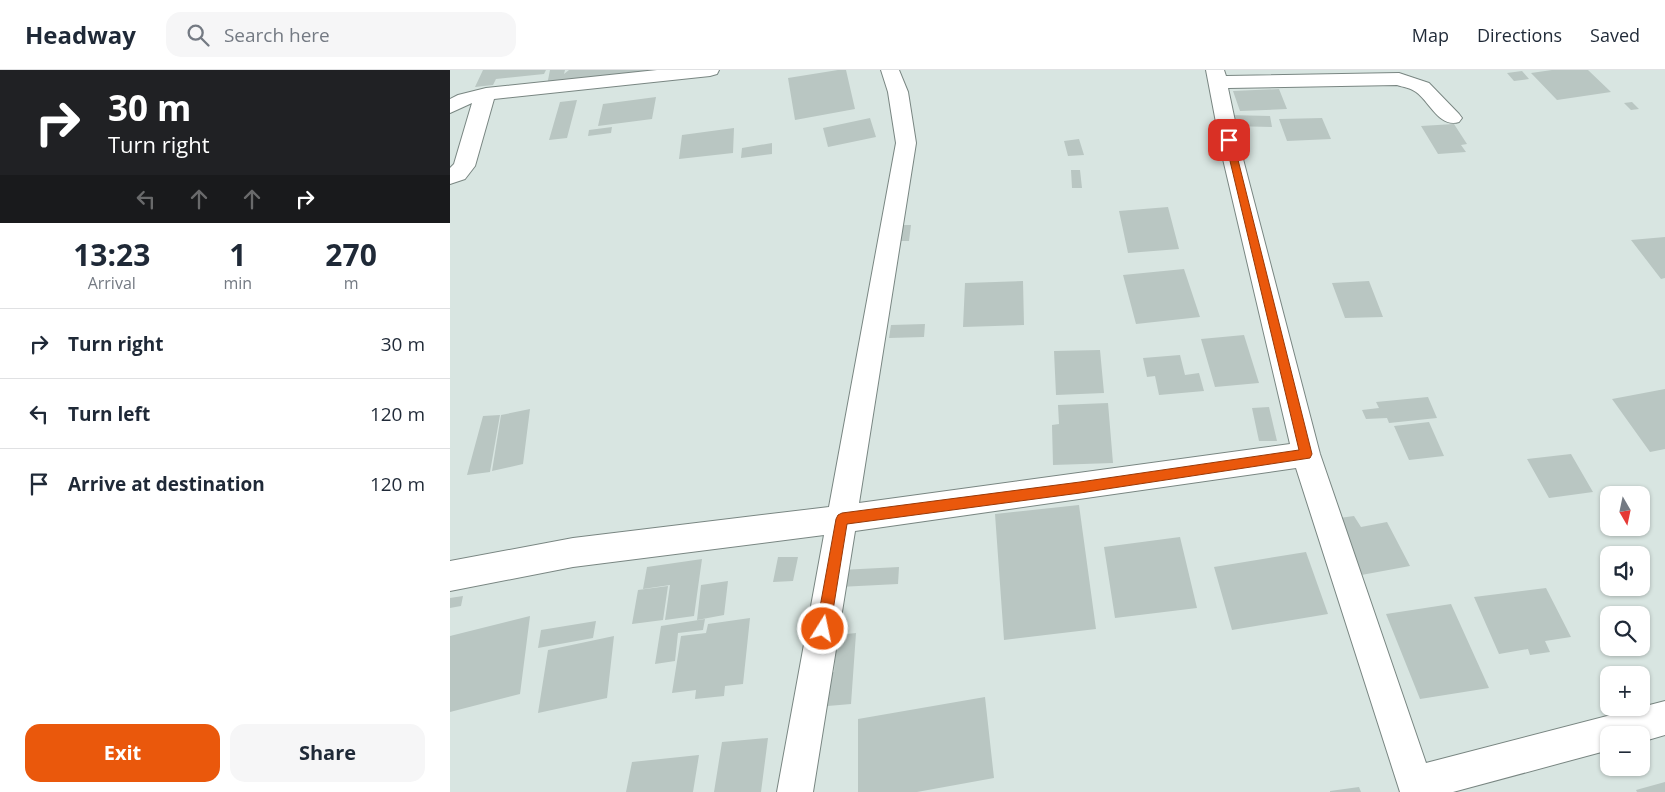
<!DOCTYPE html>
<meta charset="utf-8">
<style>
:root{--surface:#fff;--page:#f6f6f7;--text:#1f2937;--muted:#747a83;--line:#e0e1e3;--accent:#ea580c}
body{margin:0;font-family:"Open Sans",sans-serif;background:var(--page);color:var(--text);height:100vh;display:flex;flex-direction:column;font-size:19px;white-space:nowrap}
*{box-sizing:border-box;margin:0}
p{font-size:16px;color:var(--muted)}
.icon{flex:none;width:28px;height:28px;fill:none;stroke:currentColor;stroke-width:2;stroke-linecap:round;stroke-linejoin:round}
.map{position:relative;flex:1;overflow:hidden}
.sheet{display:flex;flex-direction:column;background:var(--surface);width:450px}
.sheet>*{flex:none}
.guide{background:#202124;color:#fff;overflow:hidden}
.needle{width:32px;rotate:171deg}
.buttons{position:absolute;left:1150px;top:416px;display:grid;gap:10px}
.buttons a{display:grid;place-items:center;width:50px;height:50px;border-radius:10px;background:var(--surface);box-shadow:0 1px 4px #0004;font-size:25px}
.pin{position:absolute;display:grid;place-items:center;width:42px;height:42px;color:#fff;margin:-21px;border-radius:10px;box-shadow:0 2px 8px #0006}
.me{position:absolute;width:55px;margin:-28px;rotate:10deg;stroke-linejoin:round;filter:drop-shadow(0 0 4px #0008)}
.turn{display:flex;align-items:center;gap:18px;height:105px;padding:0 25px;font-size:22px}
.turn .icon{width:65px;height:65px;stroke-width:2.5}
.turn b{display:block;font-size:35px;line-height:42px}
.lanes{display:flex;align-items:center;height:48px;padding:0 25px;background:#0003;justify-content:center;gap:25px;direction:ltr}
.lanes .off{opacity:.35}
.eta{display:flex;justify-content:space-evenly;align-items:center;height:85px;text-align:center}
.eta b{font-size:30px;font-weight:700;line-height:35px}
.button{display:flex;gap:10px;margin-top:auto;padding:10px 25px}
.button a{flex:1;height:58px;border-radius:15px;background:var(--accent);color:#fff;font-size:20px;font-weight:700;line-height:58px;text-align:center}
.button a+a{background:var(--page);color:var(--text)}
ul{padding:0;list-style:none}
li{display:flex;align-items:center;gap:15px;height:70px;padding:0 25px;border-top:1px solid var(--line)}
li div{flex:1}
li b{display:block;font-size:19px}
li em{font-style:normal}
header{display:flex;align-items:center;gap:30px;box-sizing:border-box;height:70px;padding:0 25px;background:var(--surface);border-bottom:1px solid var(--line)}
header strong{font-size:24px}
nav{display:flex;gap:28px;margin-inline-start:auto;font-size:18px}
.search{width:350px;height:45px;background:var(--page);display:flex;align-items:center;gap:12px;box-sizing:border-box;padding:0 18px;border-radius:15px;color:var(--muted);font-size:19px}
main{display:flex;flex:1;min-height:0}
.map>svg:first-child{display:block}
.building{fill:#b9c6c2}
.lines{fill:none;stroke-linecap:round;stroke-linejoin:round}
.minor-casing{stroke:#798682;stroke-width:2}
.minor{fill:#fff;fill-rule:evenodd}
.route{fill:#ea580c;stroke:#983908}
</style>
<header>
<strong>Headway</strong>
<div class="search"><svg class="icon" aria-label="search" viewBox="0 0 24 24"><circle cx="10" cy="10" r="6"/><path d="M15 15l6 6"/></svg>Search here</div>
<nav><a>Map</a><a>Directions</a><a>Saved</a></nav>
</header>
<main>
<section class="sheet">
<div class="guide">
<div class="turn"><svg class="icon" aria-label="right" viewBox="0 0 24 24"><path d="M7 20v-9h11M14 6l5 5-5 5"/></svg><div><b>30 m</b>Turn right</div></div>
<div class="lanes"><svg class="icon off" aria-label="left" viewBox="0 0 24 24"><path d="M17 20v-9H6M10 6l-5 5 5 5"/></svg><svg class="icon off" aria-label="ahead" viewBox="0 0 24 24"><path d="M12 20V5M6 11l6-6 6 6"/></svg><svg class="icon off" aria-label="ahead" viewBox="0 0 24 24"><path d="M12 20V5M6 11l6-6 6 6"/></svg><svg class="icon" aria-label="right" viewBox="0 0 24 24"><path d="M7 20v-9h11M14 6l5 5-5 5"/></svg></div>
</div>
<div class="eta">
<div><b>13:23</b><p>Arrival</p></div>
<div><b>1</b><p>min</p></div>
<div><b>270</b><p>m</p></div>
</div>
<ul>
<li><svg class="icon" aria-label="right" viewBox="0 0 24 24"><path d="M7 20v-9h11M14 6l5 5-5 5"/></svg><div><b>Turn right</b></div><em>30 m</em></li>
<li><svg class="icon" aria-label="left" viewBox="0 0 24 24"><path d="M17 20v-9H6M10 6l-5 5 5 5"/></svg><div><b>Turn left</b></div><em>120 m</em></li>
<li><svg class="icon" aria-label="arrive" viewBox="0 0 24 24"><path d="M6 21V4h12l-3 4 3 4H6"/></svg><div><b>Arrive at destination</b></div><em>120 m</em></li>
</ul>
<div class="button"><a>Exit</a><a>Share</a></div>
</section>
<div class="map">
<svg width="1215" height="722" viewBox="0 0 1215 722">
<rect width="100%" height="100%" fill="#d8e5e1"/>
<path class="building" d="M 33,0 L 96,0 L 94,4 L 46,9 L 43,15 L 25,17 Z
M 100,0 L 115,0 L 114,4 L 119,0 L 216,0 L 109,11 L 97,15 Z
M 388,0 L 396,0 L 405,39 L 345,50 L 338,8 Z
M 1102,0 L 1138,0 L 1161,22 L 1107,30 L 1081,3 Z
M 1072,1 L 1079,9 L 1064,11 L 1057,3 Z
M 829,19 L 837,39 L 790,41 L 783,21 Z
M 206,27 L 202,49 L 148,56 L 153,34 Z
M 127,30 L 117,68 L 99,70 L 110,32 Z
M 1182,32 L 1189,39 L 1181,40 L 1174,33 Z
M 778,45 L 820,46 L 822,57 L 780,56 Z
M 420,48 L 426,67 L 378,77 L 373,58 Z
M 872,48 L 881,69 L 837,71 L 829,49 Z
M 1004,54 L 1017,74 L 1011,75 L 1016,82 L 988,84 L 971,56 Z
M 162,57 L 161,63 L 138,66 L 139,60 Z
M 284,58 L 283,83 L 229,89 L 232,65 Z
M 629,69 L 634,85 L 618,86 L 614,71 Z
M 322,73 L 322,84 L 291,88 L 292,78 Z
M 621,100 L 630,100 L 632,118 L 622,118 Z
M 718,137 L 729,179 L 678,183 L 669,141 Z
M 444,155 L 461,155 L 459,171 L 442,171 Z
M 1215,167 L 1215,208 L 1211,209 L 1181,170 Z
M 734,199 L 750,247 L 686,254 L 673,205 Z
M 573,211 L 574,255 L 513,257 L 515,213 Z
M 919,211 L 933,247 L 895,248 L 882,213 Z
M 475,254 L 474,267 L 439,268 L 441,255 Z
M 794,265 L 809,313 L 765,317 L 751,269 Z
M 650,280 L 654,323 L 606,325 L 604,281 Z
M 730,285 L 735,305 L 749,303 L 754,321 L 709,325 L 705,306 L 697,307 L 693,288 Z
M 1215,319 L 1215,379 L 1200,382 L 1162,329 Z
M 978,327 L 987,348 L 939,353 L 937,348 L 916,349 L 912,340 L 929,338 L 926,332 Z
M 658,333 L 663,393 L 603,395 L 602,355 L 609,354 L 608,335 Z
M 819,337 L 827,371 L 809,371 L 802,338 Z
M 80,339 L 73,394 L 42,401 L 51,345 Z
M 50,345 L 40,402 L 17,405 L 33,346 Z
M 979,352 L 994,386 L 959,390 L 944,356 Z
M 1121,384 L 1143,422 L 1099,428 L 1077,389 Z
M 629,435 L 646,559 L 554,570 L 545,444 Z
M 904,446 L 911,457 L 937,452 L 960,496 L 906,506 L 882,449 Z
M 730,467 L 747,538 L 665,548 L 654,477 Z
M 856,482 L 878,544 L 782,560 L 764,497 Z
M 328,487 L 348,487 L 343,511 L 323,512 Z
M 252,489 L 244,546 L 215,550 L 220,515 L 193,519 L 197,497 Z
M 449,497 L 448,514 L 389,517 L 391,500 Z
M 278,511 L 274,545 L 247,550 L 251,515 Z
M 218,516 L 213,550 L 182,554 L 188,520 Z
M 1096,518 L 1121,567 L 1095,571 L 1100,582 L 1080,585 L 1078,579 L 1049,584 L 1024,527 Z
M 13,526 L 11,536 L 0,538 L 0,528 Z
M 1001,534 L 1039,618 L 970,629 L 936,544 Z
M 80,546 L 70,624 L 0,642 L 0,566 Z
M 300,548 L 293,614 L 275,616 L 274,626 L 245,629 L 246,620 L 222,623 L 231,566 L 256,563 L 258,554 Z
M 255,549 L 253,560 L 228,563 L 225,591 L 205,594 L 211,556 Z
M 146,551 L 143,568 L 88,578 L 91,560 Z
M 406,563 L 401,634 L 366,637 L 369,603 L 384,602 L 387,565 Z
M 164,566 L 157,628 L 88,643 L 98,580 Z
M 535,627 L 544,708 L 467,722 L 408,722 L 408,649 Z
M 318,668 L 311,722 L 264,722 L 272,672 Z
M 249,685 L 243,722 L 176,722 L 182,692 Z
M 1215,712 L 1215,722 L 1187,722 L 1186,720 Z
M 909,717 L 911,722 L 880,722 L 880,721 Z"/>
<g class="lines">
<defs>
<path id="minor" d="M 207,0 L 269,0 L 267,4 L 260,6 L 44,29 L 25,96 L 15,109 L 0,114 L 0,98 L 4,94 L 22,33 L 0,43 L 0,29 L 8,25 L 36,18 Z
M 431,0 L 449,0 L 458,22 L 466,73 L 409,433 L 840,374 L 773,89 L 756,0 L 774,0 L 776,6 L 949,3 L 979,13 L 1009,44 L 1012,48 L 1009,52 C 989,58 980,32 966,22 C 961,18 953,17 947,15 L 778,18 L 793,89 L 870,384 L 976,693 L 1215,631 L 1215,665 L 1191,672 L 1191,665 L 1159,665 L 1159,680 L 1003,722 L 950,722 L 846,398 L 405,461 L 363,722 L 327,722 L 374,465 L 123,497 L 0,521 L 0,491 L 123,468 L 379,437 L 446,73 L 438,22 Z"/>
</defs>
<use href="#minor" class="minor-casing"/>
<use href="#minor" class="minor"/>
</g>
<path class="route" d="M 779,67 L 783,70 L 862,384 L 860,388 L 630,423 L 397,454 L 380,559 L 378,563 L 373,565 L 368,563 L 366,559 L 386,449 L 388,445 L 392,443 L 630,412 L 849,380 L 775,70 Z"/>
</svg>
<div class="buttons">
<a><svg class="needle" viewBox="-14 -14 28 28"><path d="M0-13l5 13h-10z" fill="#e53935"/><path d="M0 13l5-13h-10z" fill="#747a83"/></svg></a>
<a><svg class="icon" aria-label="sound" viewBox="0 0 24 24"><path d="M4 9h4l5-4v14l-5-4H4zM17 9q2 3 0 6"/></svg></a>
<a><svg class="icon" aria-label="search" viewBox="0 0 24 24"><circle cx="10" cy="10" r="6"/><path d="M15 15l6 6"/></svg></a>
<a>+</a>
<a>−</a>
</div>
<div class="pin" style="left:779px;top:70px;background:#d93025"><svg class="icon" aria-label="arrive" viewBox="0 0 24 24"><path d="M6 21V4h12l-3 4 3 4H6"/></svg></div>
<svg class="me" style="left:373px;top:559px" viewBox="-20 -20 40 40"><circle r="17" fill="#ea580c" stroke="#fff" stroke-width="3"/><path d="M0-11L8 9 0 5-8 9z" fill="#fff"/></svg>
</div>
</main>
